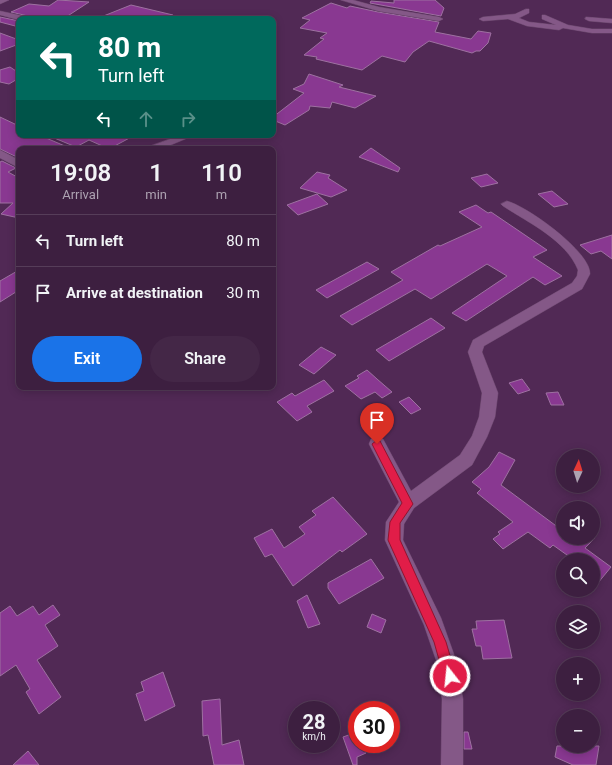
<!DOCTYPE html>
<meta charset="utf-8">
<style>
:root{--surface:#3d1f40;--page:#442747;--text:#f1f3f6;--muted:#ada2b1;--line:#563d59;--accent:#1a73e8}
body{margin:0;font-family:Roboto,sans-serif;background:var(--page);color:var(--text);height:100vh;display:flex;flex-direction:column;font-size:15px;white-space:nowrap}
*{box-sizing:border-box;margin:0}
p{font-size:13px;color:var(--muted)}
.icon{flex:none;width:22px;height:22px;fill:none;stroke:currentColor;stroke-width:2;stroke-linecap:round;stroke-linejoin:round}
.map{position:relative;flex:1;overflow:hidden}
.sheet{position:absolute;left:16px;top:146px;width:260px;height:244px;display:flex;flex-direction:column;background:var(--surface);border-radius:8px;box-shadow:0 2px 10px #0003,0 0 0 1px var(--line)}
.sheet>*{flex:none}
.banner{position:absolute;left:16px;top:16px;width:260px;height:122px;border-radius:8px;box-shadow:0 2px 10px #0003,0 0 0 1px var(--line);background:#00695c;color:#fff;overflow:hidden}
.needle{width:26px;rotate:4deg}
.buttons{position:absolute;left:556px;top:449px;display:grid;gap:8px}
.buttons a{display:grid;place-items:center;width:44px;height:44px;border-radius:50%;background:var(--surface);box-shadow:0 2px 10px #0003,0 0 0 1px var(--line);font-size:20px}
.speed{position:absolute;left:288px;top:701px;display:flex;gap:8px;font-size:20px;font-weight:700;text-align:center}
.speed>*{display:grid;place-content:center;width:52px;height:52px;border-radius:50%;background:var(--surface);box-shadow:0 2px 10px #0003,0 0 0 1px var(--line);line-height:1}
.speed small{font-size:10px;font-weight:400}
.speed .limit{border:6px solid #d22;background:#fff;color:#111}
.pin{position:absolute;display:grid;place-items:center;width:34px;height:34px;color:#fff;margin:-41px -17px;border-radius:50% 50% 50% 0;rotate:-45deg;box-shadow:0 0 4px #0007}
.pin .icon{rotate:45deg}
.me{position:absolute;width:44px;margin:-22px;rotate:344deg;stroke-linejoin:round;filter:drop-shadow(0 0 3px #0008)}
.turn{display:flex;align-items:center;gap:14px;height:84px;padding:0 16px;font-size:18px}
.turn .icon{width:52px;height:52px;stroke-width:2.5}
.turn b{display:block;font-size:28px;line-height:34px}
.lanes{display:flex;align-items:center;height:38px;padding:0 16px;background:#0003;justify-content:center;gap:20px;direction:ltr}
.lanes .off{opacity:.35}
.eta{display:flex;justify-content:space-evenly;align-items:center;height:68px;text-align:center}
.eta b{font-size:24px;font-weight:600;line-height:28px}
.action{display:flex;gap:8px;margin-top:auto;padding:8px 16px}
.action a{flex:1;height:46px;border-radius:24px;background:var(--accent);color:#fff;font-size:16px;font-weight:600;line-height:46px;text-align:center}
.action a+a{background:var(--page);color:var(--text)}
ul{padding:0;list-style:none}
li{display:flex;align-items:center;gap:12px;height:52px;padding:0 16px;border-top:1px solid var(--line)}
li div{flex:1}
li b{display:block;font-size:15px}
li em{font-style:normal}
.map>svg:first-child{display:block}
.building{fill:#893891;stroke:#9e71a1}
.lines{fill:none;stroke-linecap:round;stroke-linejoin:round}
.minor-casing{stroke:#6a466c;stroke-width:1}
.minor{fill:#845887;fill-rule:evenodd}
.route{fill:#e11d48;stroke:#92132f}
</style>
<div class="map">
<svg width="612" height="765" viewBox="0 0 612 765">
<rect width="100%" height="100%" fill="#512955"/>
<path class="building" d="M 58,0 L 89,2 L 63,19 L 30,19 L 28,16 L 11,12 L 29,4 L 49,6 Z
M 394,0 L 435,0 L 444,8 L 441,16 L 370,3 L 371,1 L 394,3 Z
M 331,3 L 347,8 L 350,6 L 378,12 L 439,22 L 435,32 L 471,39 L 478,31 L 491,33 L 488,43 L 480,51 L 476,51 L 472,53 L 429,41 L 413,52 L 405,62 L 382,56 L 362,70 L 316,59 L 317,57 L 304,55 L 324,39 L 320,38 L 327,33 L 300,28 L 310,20 L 302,18 Z
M 131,5 L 173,15 L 173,19 L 96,19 Z
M 0,17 L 19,21 L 19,27 L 0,22 Z
M 0,33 L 19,40 L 19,44 L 0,51 Z
M 10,67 L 19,73 L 19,78 L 9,84 L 0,82 L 0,70 Z
M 309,74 L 343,85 L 339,87 L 376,96 L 355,108 L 332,102 L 330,108 L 310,106 L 309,110 L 285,125 L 273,120 L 273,117 L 304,93 L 293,89 L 304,84 Z
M 0,117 L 19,126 L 19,135 L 39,135 L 72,149 L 19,149 L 19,158 L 0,149 Z
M 47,135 L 135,135 L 109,149 L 89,140 L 76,147 Z
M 371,148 L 400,168 L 398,172 L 359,157 Z
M 2,161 L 16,168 L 8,172 L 19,178 L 19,218 L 1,214 L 13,203 L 0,203 L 0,162 Z
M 317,172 L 330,175 L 328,178 L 347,190 L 331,197 L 300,188 Z
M 487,174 L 498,183 L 481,187 L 471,178 Z
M 552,191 L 568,204 L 554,207 L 538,194 Z
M 317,194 L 328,204 L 298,215 L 287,205 Z
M 476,205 L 488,213 L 491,212 L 547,250 L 533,257 L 562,276 L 545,285 L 533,277 L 466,321 L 452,313 L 507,276 L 487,264 L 431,299 L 415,289 L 352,325 L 340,316 L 403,280 L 391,272 L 438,245 L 440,246 L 482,227 L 459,212 Z
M 612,235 L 612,259 L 601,251 L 591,254 L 580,245 Z
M 367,262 L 379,269 L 327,298 L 316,290 Z
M 19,270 L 19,290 L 0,302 L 0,281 Z
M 431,318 L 445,328 L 389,361 L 376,350 Z
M 321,347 L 336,355 L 314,374 L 299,365 Z
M 367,370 L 377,379 L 392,392 L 382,398 L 375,392 L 361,399 L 345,386 L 359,378 L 357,376 Z
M 522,379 L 530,390 L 518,394 L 509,383 Z
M 324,380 L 334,391 L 307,406 L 312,412 L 297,421 L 277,402 L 292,393 L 295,396 Z
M 558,392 L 564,405 L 551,405 L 546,393 Z
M 409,397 L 421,409 L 411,414 L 399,402 Z
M 499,452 L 515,460 L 501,485 L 563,531 L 563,538 L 595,538 L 585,548 L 611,567 L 593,589 L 593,560 L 574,560 L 553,545 L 550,548 L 528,532 L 503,549 L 493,539 L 500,534 L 498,532 L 513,522 L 477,493 L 481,489 L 472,482 L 489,467 Z
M 333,497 L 367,534 L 342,552 L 340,550 L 293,586 L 272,554 L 265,557 L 254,538 L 272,529 L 284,548 L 305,534 L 299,527 L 316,515 L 312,511 Z
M 371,559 L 384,578 L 339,604 L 328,588 L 328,583 Z
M 307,595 L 320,624 L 308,628 L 297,601 Z
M 53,605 L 60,615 L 45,625 L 58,646 L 37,660 L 61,697 L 39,714 L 26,692 L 30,689 L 16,665 L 0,676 L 0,613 L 10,606 L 17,616 L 33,606 L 39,615 Z
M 372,614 L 386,620 L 381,633 L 367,627 Z
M 504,620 L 512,658 L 483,659 L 481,646 L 476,646 L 472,629 L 477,629 L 476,621 Z
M 163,672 L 175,706 L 145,721 L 136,694 L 144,691 L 141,682 Z
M 220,699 L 222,745 L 239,740 L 244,765 L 214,765 L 208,735 L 203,736 L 202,701 Z
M 357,732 L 357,744 L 363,744 L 366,753 L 357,757 L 357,765 L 353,765 L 343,737 Z
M 464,732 L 468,732 L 472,749 L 464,749 Z
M 557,746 L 599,746 L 596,765 L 573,765 L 555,757 Z
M 28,751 L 39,765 L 13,765 Z"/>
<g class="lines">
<defs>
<path id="minor" d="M 0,0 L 9,0 L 0,4 Z
M 341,0 L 353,0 L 379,7 L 439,17 L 443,19 L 439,21 L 378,11 Z
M 526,9 L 529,9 L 529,13 L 519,18 L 529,22 L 556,25 L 542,19 L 542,15 L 545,15 L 568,25 L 592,29 L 612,29 L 612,33 L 592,33 L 563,28 L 559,30 L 527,26 L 508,19 L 483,21 L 479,19 L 483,17 L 515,14 Z
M 0,11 L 28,17 L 29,19 L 19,20 L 0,15 Z
M 586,17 L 612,19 L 612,23 L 589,21 L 585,19 Z
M 181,135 L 195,135 L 161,149 L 147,149 L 148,147 Z
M 0,150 L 19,160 L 19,168 L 0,158 Z
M 507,201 C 527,206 591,252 590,274 L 582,289 L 484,346 L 482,352 L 498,393 L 495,417 L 487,437 L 472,465 L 414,508 L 404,524 L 403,540 L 441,618 L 456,660 L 463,699 L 463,765 L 441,765 L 442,699 L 436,660 L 424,625 L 385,540 L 386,522 L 399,502 L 369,444 L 371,439 L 377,438 L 383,439 L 411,491 L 460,455 L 472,436 L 479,417 L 482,393 L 468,352 L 473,340 L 572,283 L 577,276 L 578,270 C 566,240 529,223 503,206 L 501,204 Z"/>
</defs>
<use href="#minor" class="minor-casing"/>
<use href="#minor" class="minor"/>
</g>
<path class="route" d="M 377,440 L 380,441 L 413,504 L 400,523 L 400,540 L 446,642 L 456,676 L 454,681 L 450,683 L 445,681 L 434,642 L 388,540 L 390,522 L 402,503 L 372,444 Z"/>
</svg>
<div class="buttons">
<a><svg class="needle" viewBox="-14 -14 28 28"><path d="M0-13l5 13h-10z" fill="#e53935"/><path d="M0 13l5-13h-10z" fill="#ada2b1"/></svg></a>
<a><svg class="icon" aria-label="sound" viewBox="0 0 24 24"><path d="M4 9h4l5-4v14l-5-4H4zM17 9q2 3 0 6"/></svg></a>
<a><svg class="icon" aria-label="search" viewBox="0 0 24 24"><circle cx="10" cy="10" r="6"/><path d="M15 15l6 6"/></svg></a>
<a><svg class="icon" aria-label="layers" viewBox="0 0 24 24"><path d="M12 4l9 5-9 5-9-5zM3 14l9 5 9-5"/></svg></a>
<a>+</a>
<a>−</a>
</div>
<div class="speed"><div>28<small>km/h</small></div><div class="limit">30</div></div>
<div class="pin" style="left:377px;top:444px;background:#d93025"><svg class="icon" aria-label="arrive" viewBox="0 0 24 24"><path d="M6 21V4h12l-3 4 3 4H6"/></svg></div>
<svg class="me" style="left:450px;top:676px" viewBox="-20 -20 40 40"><circle r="17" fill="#e11d48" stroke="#fff" stroke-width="3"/><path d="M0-11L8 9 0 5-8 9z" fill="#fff"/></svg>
<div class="banner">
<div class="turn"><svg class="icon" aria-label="left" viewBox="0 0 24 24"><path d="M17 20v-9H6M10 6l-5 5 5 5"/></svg><div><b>80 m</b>Turn left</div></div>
<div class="lanes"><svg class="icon" aria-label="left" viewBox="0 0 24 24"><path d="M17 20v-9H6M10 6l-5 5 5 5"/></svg><svg class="icon off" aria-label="ahead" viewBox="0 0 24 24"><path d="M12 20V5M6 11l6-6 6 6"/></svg><svg class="icon off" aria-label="right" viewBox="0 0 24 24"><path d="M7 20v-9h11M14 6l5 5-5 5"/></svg></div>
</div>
<section class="sheet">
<div class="eta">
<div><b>19:08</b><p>Arrival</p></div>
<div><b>1</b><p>min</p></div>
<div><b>110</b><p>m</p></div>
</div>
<ul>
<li><svg class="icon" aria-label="left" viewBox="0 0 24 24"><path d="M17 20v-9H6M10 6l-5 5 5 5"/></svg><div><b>Turn left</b></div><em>80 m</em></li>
<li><svg class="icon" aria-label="arrive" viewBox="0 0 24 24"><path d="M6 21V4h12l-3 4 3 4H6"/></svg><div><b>Arrive at destination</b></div><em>30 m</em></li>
</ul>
<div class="action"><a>Exit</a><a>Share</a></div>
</section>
</div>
